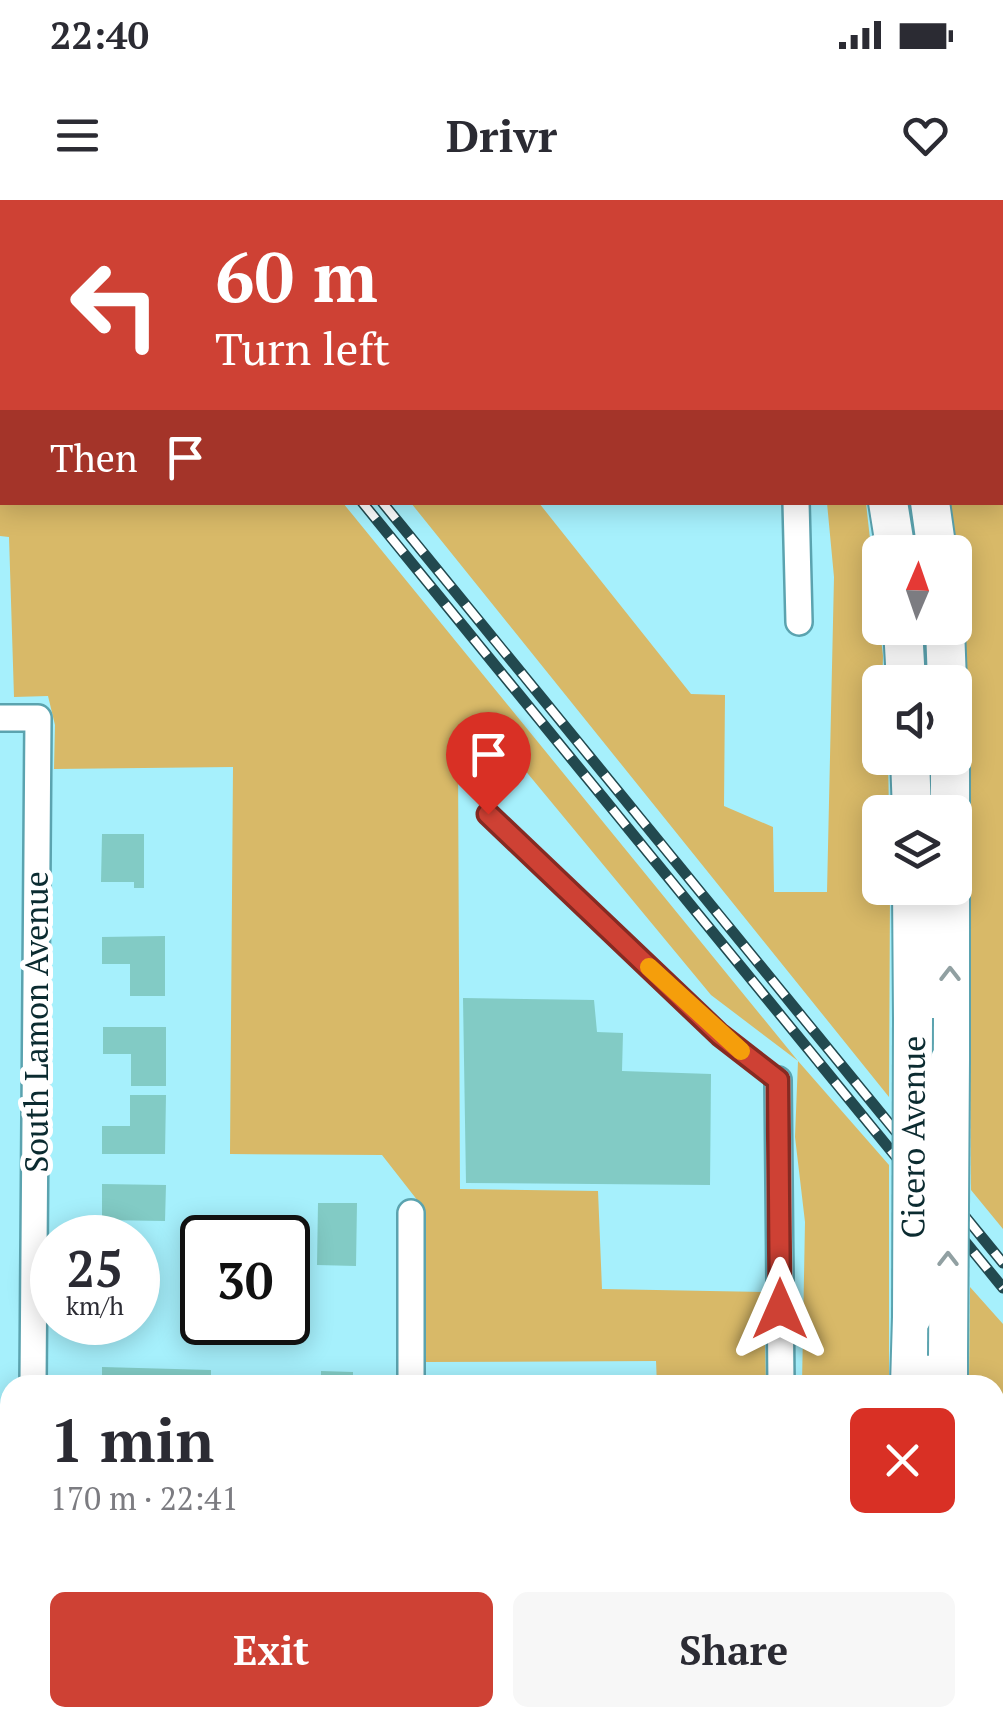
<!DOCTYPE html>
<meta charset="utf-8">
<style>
:root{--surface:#fff;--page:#f7f7f7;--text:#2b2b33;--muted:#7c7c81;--accent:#ce4134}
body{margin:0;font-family:"PT Serif",serif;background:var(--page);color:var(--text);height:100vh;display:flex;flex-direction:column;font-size:38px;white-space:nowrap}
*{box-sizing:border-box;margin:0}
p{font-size:32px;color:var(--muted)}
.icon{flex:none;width:55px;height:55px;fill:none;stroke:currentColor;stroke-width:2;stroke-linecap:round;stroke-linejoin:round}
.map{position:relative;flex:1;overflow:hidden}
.sheet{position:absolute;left:0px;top:1175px;width:1005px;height:352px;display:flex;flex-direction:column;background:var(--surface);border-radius:30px 30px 0 0;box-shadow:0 5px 25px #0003}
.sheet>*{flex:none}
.guide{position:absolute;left:0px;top:0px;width:1005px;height:305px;box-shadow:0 5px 25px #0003;background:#ce4134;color:#fff;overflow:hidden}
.needle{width:65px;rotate:2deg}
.controls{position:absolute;left:862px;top:335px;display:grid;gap:20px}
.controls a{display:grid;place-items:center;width:110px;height:110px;border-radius:15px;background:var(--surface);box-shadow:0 5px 25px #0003;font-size:50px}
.speed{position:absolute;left:30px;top:1015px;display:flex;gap:20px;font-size:50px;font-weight:700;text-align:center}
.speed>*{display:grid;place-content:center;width:130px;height:130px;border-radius:50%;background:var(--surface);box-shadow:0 5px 25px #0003;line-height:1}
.speed small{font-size:25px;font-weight:400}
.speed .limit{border:5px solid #111;border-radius:15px;background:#fff;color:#111}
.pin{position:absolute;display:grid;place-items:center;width:85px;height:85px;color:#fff;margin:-102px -42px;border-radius:50% 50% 50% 0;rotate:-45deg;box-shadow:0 0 10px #0007}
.pin .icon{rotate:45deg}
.me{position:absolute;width:110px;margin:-55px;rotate:0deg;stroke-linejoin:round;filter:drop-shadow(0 0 8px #0008)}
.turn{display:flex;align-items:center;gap:35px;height:210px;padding:0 50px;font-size:45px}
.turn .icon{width:130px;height:130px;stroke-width:2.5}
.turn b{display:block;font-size:70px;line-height:85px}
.then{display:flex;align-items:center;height:95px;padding:0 50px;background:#0003;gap:20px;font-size:38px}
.round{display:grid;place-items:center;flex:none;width:105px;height:105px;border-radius:15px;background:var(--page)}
.head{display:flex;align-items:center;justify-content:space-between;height:170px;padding:0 50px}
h1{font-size:60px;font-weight:700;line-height:75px}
.button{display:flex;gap:20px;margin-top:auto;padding:20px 50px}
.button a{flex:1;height:115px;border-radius:15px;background:var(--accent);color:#fff;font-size:40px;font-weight:700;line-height:115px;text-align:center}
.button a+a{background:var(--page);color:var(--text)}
.status{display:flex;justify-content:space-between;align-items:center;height:70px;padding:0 50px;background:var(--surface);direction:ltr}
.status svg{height:28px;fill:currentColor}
header{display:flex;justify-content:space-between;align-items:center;height:130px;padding:0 50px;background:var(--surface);font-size:45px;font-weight:700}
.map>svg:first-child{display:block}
.green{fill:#d8b968}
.building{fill:#82cbc5}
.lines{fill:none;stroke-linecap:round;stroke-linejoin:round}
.service-casing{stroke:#5ba3af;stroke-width:18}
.minor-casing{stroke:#5ba3af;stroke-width:30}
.primary-casing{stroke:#5ba3af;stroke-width:42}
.service{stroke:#fff;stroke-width:12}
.minor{stroke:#fff;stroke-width:25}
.primary{stroke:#fff;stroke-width:38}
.rail-casing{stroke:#22494f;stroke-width:11}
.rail{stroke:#fff;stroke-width:8;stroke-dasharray:22;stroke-linecap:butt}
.primary-bridge-casing{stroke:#5ba3af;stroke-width:42;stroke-linecap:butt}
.primary-bridge{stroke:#fff;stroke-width:38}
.oneway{stroke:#91a0a2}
.route-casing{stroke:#862a22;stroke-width:25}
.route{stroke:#ce4134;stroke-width:18}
.slow{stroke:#f59e0b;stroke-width:18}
.labels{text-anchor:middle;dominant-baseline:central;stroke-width:10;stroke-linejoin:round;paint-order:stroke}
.street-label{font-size:32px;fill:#0b2b30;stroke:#fff}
</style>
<div class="status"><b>22:40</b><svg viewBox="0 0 49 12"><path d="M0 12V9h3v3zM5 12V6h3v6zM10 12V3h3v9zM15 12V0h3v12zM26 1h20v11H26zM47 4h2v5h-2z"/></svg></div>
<header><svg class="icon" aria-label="menu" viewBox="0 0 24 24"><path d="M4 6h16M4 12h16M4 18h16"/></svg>Drivr<svg class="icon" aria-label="heart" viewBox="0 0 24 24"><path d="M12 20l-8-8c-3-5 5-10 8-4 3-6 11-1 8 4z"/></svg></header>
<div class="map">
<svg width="1003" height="1527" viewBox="0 0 1003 1527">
<rect width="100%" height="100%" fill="#a6f0fc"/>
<path class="green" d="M 0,0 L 98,2 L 2,2 L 2,302 L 343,303 L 798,861 L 889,965 L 889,1185 L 802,1185 L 805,1022 L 795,937 L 798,861 L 711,795 L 519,563 L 458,560 L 460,989 L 598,991 L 602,1089 L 764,1092 L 766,1185 L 657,1185 L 656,1161 L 424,1162 L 425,1010 L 382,955 L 230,954 L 233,567 L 54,569 L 55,525 L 48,496 L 14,497 L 9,337 L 0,336 Z
M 1003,67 L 1003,1029 L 971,990 C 970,872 969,755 968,638 C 967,525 967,413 945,303 L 1002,302 Z
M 411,303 L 539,303 L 691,494 L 725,495 L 724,606 L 773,627 L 774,692 L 827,692 L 834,377 L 827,303 L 866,303 L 883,456 L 880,558 L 888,558 L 889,612 L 880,612 L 880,688 L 890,688 L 889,897 Z
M 970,1087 L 1003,1124 L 1003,1527 L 964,1527 L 965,1518 L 995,1518 L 995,1185 L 969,1185 Z"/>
<path class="building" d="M 102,634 L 144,634 L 144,688 L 134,688 L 134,682 L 101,682 Z
M 165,736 L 165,796 L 130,796 L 130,764 L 102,764 L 102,737 Z
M 463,798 L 594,800 L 597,832 L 623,833 L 622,871 L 711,874 L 710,985 L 466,983 Z
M 103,827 L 166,827 L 166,886 L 131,886 L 131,854 L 103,854 Z
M 130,895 L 166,895 L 165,954 L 102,954 L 102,926 L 130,926 Z
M 102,984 L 166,985 L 165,1021 L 102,1020 Z
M 318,1003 L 357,1003 L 356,1066 L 317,1065 Z
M 185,1059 L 202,1059 L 202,1087 L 184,1087 Z
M 181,1097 L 202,1098 L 202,1122 L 211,1122 L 211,1127 L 180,1125 Z
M 102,1167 L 211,1170 L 211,1185 L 102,1185 Z
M 321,1171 L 353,1172 L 353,1185 L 321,1185 Z
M 111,1518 L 156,1518 L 155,1527 L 111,1524 Z"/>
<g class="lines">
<defs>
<path id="service" d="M 279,0 L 281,2
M 423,0 L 423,2
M 488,614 L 720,835 L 778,880
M 629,1524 L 629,1518"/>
<path id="minor" d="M 754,0 L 755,2
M 990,0 L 991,2
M 1002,28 L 1003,30
M 796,302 L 799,422
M 0,518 L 38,518 L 33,1185
M 778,880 L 781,1185
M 411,1013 L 411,1185
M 0,1272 L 10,1272
M 781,1518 L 781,1527
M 31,1527 L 31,1518
M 411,1527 L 411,1518"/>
<path id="primary" d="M 837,0 L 837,2
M 877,0 L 878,2
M 888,302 L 896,352
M 930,302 L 937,352
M 903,428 L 906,482
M 945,428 L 947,482
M 910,558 L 912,612
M 950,558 L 950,612
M 912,688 L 913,818
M 950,860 L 950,688
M 910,1185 L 912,1117
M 948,1185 L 948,1156
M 902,1527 L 902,1518
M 945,1527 L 945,1518"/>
</defs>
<use href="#service" class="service-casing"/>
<use href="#minor" class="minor-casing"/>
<use href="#primary" class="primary-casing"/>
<use href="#service" class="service"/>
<use href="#minor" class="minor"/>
<use href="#primary" class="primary"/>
<defs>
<path id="rail" d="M 114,0 L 116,2
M 135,0 L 137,2
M 362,302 L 1003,1088
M 382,302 L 1003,1063"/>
</defs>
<use href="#rail" class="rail-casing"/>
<use href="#rail" class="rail"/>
<defs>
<g id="primary-bridge">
<path id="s1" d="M 912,1117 L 913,818"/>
<path d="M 948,1156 L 950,860"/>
</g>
</defs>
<use href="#primary-bridge" class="primary-bridge-casing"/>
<use href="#primary-bridge" class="primary-bridge"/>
</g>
<defs><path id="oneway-chevron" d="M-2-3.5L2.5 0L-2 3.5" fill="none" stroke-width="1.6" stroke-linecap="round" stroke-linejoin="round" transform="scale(2.5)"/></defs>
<g class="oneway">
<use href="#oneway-chevron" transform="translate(950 774) rotate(-90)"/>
<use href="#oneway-chevron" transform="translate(948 1059) rotate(-90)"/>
</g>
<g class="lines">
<defs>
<path id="route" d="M 488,614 L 720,835 L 778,880 L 780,1109"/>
</defs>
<use href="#route" class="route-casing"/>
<use href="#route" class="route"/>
<path class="slow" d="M 649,767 L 741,851"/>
</g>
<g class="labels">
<g class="street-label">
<text transform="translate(36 822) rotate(-90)">South Lamon Avenue</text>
<text stroke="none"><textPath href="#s1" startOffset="180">Cicero Avenue</textPath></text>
</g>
</g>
</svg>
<div class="controls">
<a><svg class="needle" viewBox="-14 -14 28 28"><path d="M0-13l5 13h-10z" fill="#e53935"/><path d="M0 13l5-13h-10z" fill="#7c7c81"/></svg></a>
<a><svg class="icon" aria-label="sound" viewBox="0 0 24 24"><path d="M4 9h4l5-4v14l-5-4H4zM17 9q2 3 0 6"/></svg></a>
<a><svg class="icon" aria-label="layers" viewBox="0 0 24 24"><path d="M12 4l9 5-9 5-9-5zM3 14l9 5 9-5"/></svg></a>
</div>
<div class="speed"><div>25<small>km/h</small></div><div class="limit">30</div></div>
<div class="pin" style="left:488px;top:614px;background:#d93025"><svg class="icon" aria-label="arrive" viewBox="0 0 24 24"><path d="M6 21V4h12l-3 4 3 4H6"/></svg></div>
<svg class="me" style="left:780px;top:1109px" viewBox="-20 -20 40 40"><path d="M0-17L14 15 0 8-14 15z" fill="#ce4134" stroke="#fff" stroke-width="4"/></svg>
<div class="guide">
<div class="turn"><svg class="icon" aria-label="left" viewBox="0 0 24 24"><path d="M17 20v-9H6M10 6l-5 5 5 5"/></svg><div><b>60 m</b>Turn left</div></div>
<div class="then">Then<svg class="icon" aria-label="arrive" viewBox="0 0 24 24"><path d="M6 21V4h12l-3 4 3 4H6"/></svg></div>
</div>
<section class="sheet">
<div class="head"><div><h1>1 min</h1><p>170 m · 22:41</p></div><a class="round" style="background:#d93025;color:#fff"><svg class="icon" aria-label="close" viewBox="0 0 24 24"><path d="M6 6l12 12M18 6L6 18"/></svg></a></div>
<div class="button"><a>Exit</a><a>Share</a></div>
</section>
</div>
